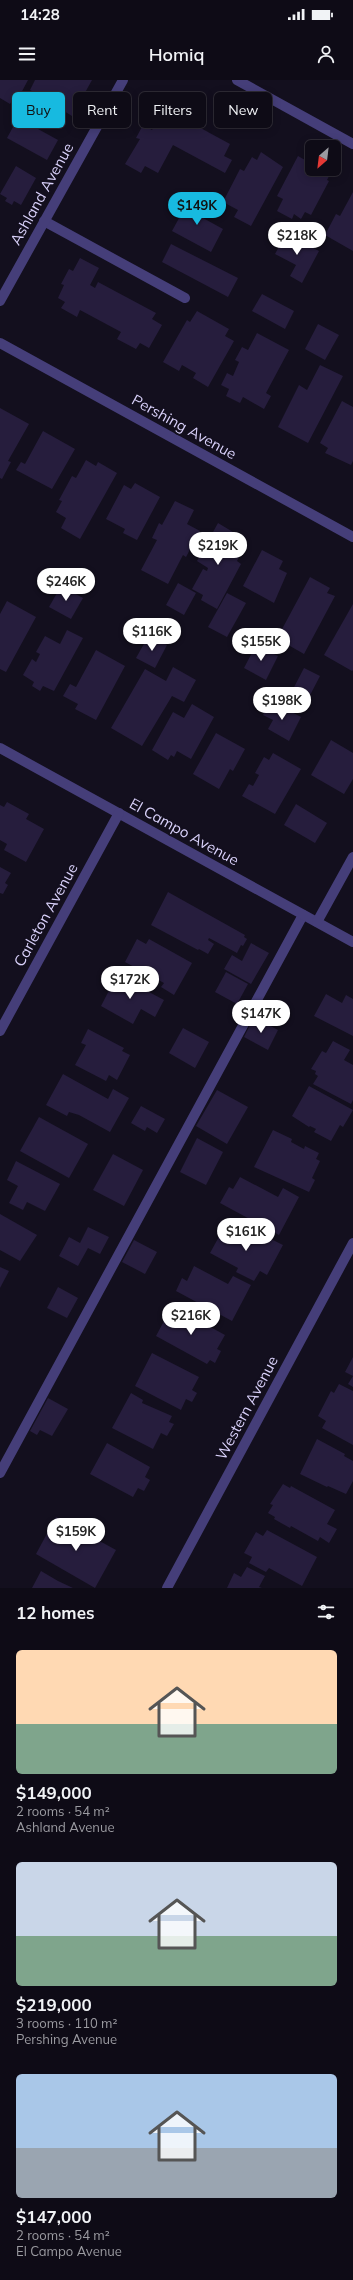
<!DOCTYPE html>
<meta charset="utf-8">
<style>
body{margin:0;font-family:Mulish,sans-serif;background:#17141f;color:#f1f3f6;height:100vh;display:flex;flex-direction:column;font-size:15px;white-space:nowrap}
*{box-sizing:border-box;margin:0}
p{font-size:13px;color:#9b9ba1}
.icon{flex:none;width:22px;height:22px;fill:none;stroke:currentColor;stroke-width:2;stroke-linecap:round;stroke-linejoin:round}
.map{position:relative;height:1508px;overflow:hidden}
.panel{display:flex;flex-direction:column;background:#0e0b16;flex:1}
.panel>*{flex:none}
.banner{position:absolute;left:12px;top:12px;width:329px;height:36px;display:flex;gap:8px}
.needle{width:26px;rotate:208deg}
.fabs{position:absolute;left:305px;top:60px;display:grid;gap:8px}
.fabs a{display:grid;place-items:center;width:36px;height:36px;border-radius:6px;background:#0e0b16;box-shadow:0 2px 10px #0003,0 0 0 1px #2e2b35;font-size:20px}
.price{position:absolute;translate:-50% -34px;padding:0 9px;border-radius:14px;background:#fff;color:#222;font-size:13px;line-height:26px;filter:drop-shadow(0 1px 2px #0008)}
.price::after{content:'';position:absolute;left:50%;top:24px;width:12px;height:9px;margin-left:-6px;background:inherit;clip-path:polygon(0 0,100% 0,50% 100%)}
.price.selected{background:#17bae0;color:#111}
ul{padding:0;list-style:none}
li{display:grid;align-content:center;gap:8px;height:212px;padding:0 16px}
li span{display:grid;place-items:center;height:124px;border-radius:6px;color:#555}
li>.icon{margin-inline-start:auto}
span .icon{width:72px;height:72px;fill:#fffc;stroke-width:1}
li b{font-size:17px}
h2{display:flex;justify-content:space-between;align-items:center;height:48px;padding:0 16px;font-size:17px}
.pill{padding:0 14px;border-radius:6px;background:#0e0b16;box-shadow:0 2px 10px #0003,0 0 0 1px #2e2b35;font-size:14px;line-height:36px}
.pill.selected{background:#17bae0;color:#111}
.status{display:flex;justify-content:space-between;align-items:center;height:28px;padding:0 20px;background:#0e0b16;direction:ltr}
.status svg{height:11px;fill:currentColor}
header{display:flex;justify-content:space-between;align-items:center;height:52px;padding:0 16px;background:#0e0b16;font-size:18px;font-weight:600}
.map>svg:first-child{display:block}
.building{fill:#261d3d}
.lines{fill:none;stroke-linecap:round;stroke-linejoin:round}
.lane{stroke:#453e79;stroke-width:10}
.street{stroke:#453e79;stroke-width:10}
.labels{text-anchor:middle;stroke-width:4;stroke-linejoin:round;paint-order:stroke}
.street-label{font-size:15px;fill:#d9d1fa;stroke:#130f1e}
</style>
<div class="status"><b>14:28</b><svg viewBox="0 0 49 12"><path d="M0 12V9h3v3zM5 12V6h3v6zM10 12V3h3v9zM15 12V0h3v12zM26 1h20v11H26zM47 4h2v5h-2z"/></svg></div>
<header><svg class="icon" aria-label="menu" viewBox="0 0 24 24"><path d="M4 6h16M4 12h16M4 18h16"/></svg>Homiq<svg class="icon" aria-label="person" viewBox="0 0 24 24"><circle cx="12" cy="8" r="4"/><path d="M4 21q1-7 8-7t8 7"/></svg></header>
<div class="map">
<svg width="353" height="1508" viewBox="0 0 353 1508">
<rect width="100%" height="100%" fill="#130f1e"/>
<!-- building -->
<g class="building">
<path d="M0,0H28L19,17L15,15L10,24L0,18Z"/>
<path d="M35,0H92L72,36L64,31L65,29L30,10Z"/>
<path d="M164,29L170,32L172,29L185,36L184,39L230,64L224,76L232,80L225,93L173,65L158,93L145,86L141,93L125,84L140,59L136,58L143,45L152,50Z"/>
<path d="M18,38L58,60L47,80L7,58Z"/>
<path d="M261,72L283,87L251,146L234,137L238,130L223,122L240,89L244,91L252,77L257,80Z"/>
<path d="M298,76L312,84V89H322L330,94L327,100L329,101L311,135L305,132L301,139L294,134L292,139L277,131L283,119L277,116Z"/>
<path d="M16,86L36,98L21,125L14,121L12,125L5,121L7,118L0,114Z"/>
<path d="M353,112V171L325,155L336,134L340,136Z"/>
<path d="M190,118L208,128L203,138L223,149L211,172L172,151Z"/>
<path d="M286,154L319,171L302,203L290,196L296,185L275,174Z"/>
<path d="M171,164L238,198L228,217L162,182Z"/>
<path d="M80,178L99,188L90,205L95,208L98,202L156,233L152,239L162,245L149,268L140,263L136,269L117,259L121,252L80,230L77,237L61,228L65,222L58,218L64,205L61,204L69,189L73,191Z"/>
<path d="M262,214L294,231L285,249L252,231Z"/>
<path d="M197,231L229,249L225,256L234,261L208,307L193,298L196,293L182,285L179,291L163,282L187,240L190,242Z"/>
<path d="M318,244L339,255L325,280L305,269Z"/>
<path d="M257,253L289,270L266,313L271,316L264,329L243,317L240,323L226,316L229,309L221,305L227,293L233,296L239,282L235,280L242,267L248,270Z"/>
<path d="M320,285L343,296L308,363L278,347L299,305L307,310Z"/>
<path d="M342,321L353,327V381L351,385L325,373L328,368L320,363Z"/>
<path d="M0,328L29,344L8,381L11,382L2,399L0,398Z"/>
<path d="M43,351L75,369L52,409L16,390L21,382L25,384Z"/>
<path d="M86,380L96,386L98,382L117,393L80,459L61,448L66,438L56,432L62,421L59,420L72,396L76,398Z"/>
<path d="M135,403L160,417L137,460L123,453L125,449L106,439L124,405L131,409Z"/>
<path d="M175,421L194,430L187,444L200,451L186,477L183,475L168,504L141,490L157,460L152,458L159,443L162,445Z"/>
<path d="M218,443L233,452L229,460L244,468L237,481L241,484L217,529L201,520L203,515L192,509L203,489L207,491L208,488L197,481Z"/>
<path d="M262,470L283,481L279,489L287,493L274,523L243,506Z"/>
<path d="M310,497L330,508L327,513L335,516L304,574L283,562L287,554L281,551Z"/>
<path d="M178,503L196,513L184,535L166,525Z"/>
<path d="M61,506L83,518L71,539L49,527Z"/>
<path d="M227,513L246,523L227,557L208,547Z"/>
<path d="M7,521L36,537L6,592L0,589V534Z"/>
<path d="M353,524V590L352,591L324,575Z"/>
<path d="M67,550L83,558L54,611L43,606L40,611L32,606L34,602L23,595L32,579L36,582L40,574L36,572L45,556L60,564Z"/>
<path d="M149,555L167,565L155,588L136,578Z"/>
<path d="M256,565L278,576L266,600L244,588Z"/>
<path d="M96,570L125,586L96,640L75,629L78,624L63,616L70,604L76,607Z"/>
<path d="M173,587L196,600L184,622L172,616L142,666L111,648L145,589L166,601Z"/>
<path d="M304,588L320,596L307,621L291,613Z"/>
<path d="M271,621L301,637L289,661L268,649L273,640L263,635Z"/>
<path d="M192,624L214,637L191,679L177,671L174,677L171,675L168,680L152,670L173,632L184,638Z"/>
<path d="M216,653L245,669L233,691L230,689L219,709L193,694Z"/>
<path d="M331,660L353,673V699L344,714L311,695Z"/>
<path d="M273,673L301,689L275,734L242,716L249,704L253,706L259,695L255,693L264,677L269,680Z"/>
<path d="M7,722L29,734L26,739L44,749L26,782L4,770L7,764L0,760V725L4,727Z"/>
<path d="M296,724L327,743L315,763L284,745Z"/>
<path d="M0,787L11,793L5,803L8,805L3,814L0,813Z"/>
<path d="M168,812L245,855L244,857L247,859L243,866L241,865L237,873L209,858L208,860L214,864L208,874L199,869L198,870L151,845Z"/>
<path d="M137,859L146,864L149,859L192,883L174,915L161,907L164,903L125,882Z"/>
<path d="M251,863L269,873L251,904L224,889L232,875L242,881Z"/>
<path d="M226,892L248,904L237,924L215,912Z"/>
<path d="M117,895L164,920L155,937L141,929L133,944L101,926Z"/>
<path d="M326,914L342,923L346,915L353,919V956L314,936Z"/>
<path d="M254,937L278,950L268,970L244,957Z"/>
<path d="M183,948L209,962L195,988L169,973Z"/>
<path d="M88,949L124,968L122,971L130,975L117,1000L109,995L106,1001L75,985L86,965L81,963Z"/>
<path d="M333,961L350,970L344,980L353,985V1020L351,1024L313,1004L318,996L315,994L316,991L311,989L322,971L326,973Z"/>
<path d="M63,994L108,1019L113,1009L129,1018L110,1052L79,1035L69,1032L67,1036L46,1025Z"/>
<path d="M309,1006L353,1030L343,1047L340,1045L331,1061L314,1052L316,1049L310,1046L309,1047L292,1036Z"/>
<path d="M217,1010L248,1027L227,1064L196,1046Z"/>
<path d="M141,1026L165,1039L157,1053L147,1047L145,1051L131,1043Z"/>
<path d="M39,1037L88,1064L69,1098L20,1071Z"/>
<path d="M273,1050L292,1059L291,1062L304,1069L305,1066L319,1073L316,1079L320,1081L312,1098L315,1100L309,1112L254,1087Z"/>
<path d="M197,1058L223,1072L206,1105L180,1092Z"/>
<path d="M113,1074L143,1090L124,1126L93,1110Z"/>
<path d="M16,1081L60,1104L45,1131L27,1122L23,1130L9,1123L18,1106L7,1100Z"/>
<path d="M240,1097L278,1117L283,1108L299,1117L279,1155L220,1123L229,1107L233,1109Z"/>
<path d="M0,1134L37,1155L20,1181L0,1170Z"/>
<path d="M226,1144L257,1160L261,1154L283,1165L267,1195L260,1191L254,1201L236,1192L238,1188L210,1173Z"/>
<path d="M88,1147L109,1157L100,1174L88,1168L78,1186L59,1176L69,1157L80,1163Z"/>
<path d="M134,1160L157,1172L145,1194L122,1182Z"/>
<path d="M194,1186L228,1204L233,1196L251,1205L232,1241L176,1211L182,1198L187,1201Z"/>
<path d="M0,1187L9,1191L0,1208Z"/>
<path d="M58,1207L78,1218L67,1238L47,1228Z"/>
<path d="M172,1226L225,1255L217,1269L221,1271L215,1283L210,1280L207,1284L156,1256Z"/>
<path d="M152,1273L199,1297L192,1310L197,1313L192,1322L186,1319L181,1330L135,1306Z"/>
<path d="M353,1277V1307L348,1304L353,1296L345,1292Z"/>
<path d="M339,1304L353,1311V1365L322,1348L326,1341L318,1336L331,1311L334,1313Z"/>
<path d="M131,1313L143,1320L142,1323L172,1336L169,1342L174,1344L167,1356L161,1353L153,1369L112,1348Z"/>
<path d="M48,1318L68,1329L52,1356L40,1350L37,1355L30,1351Z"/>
<path d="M317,1359L345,1374L344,1376L353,1381V1401L346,1414L328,1406L327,1407L300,1394Z"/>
<path d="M107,1363L150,1387L145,1397L150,1400L144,1411L138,1408L133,1417L90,1394Z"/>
<path d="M283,1404L290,1408L291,1406L335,1430L327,1444L337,1449L329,1463L320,1457L318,1461L291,1446L290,1448L274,1439L275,1437L268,1433L273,1425L270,1424Z"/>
<path d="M56,1437L116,1470L95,1508L36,1474Z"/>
<path d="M267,1450L317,1477L302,1506L269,1488L266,1492L249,1483L252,1477L244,1473L256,1452L263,1456Z"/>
<path d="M247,1487L265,1496L259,1507L262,1508H227L234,1493L241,1497Z"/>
<path d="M41,1491L58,1501L73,1508H32Z"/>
</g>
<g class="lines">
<!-- lane -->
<g class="lane">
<path d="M44,141L185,218"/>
<path d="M0,1393L303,835"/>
</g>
<!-- street -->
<g class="street">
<path d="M237,0L353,64"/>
<path d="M0,221L123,0"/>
<path d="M0,263L353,457"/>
<path d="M0,668L353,862"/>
<path d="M317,842L353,777"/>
<path d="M0,951L119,733"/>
<path d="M167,1508L353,1163"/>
</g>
</g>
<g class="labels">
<!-- street labels -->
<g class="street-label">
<text transform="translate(42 114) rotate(-61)" y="5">Ashland Avenue</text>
<text transform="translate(184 347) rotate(29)" y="5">Pershing Avenue</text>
<text transform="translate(184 752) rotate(29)" y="5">El Campo Avenue</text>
<text transform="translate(46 835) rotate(-61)" y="5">Carleton Avenue</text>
<text transform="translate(247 1328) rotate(-62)" y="5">Western Avenue</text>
</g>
</g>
</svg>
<div class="fabs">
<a><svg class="needle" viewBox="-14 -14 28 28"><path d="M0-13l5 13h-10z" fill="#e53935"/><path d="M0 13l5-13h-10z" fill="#9b9ba1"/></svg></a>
</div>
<b class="price selected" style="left:197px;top:146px">$149K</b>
<b class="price" style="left:297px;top:176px">$218K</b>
<b class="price" style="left:218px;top:486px">$219K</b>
<b class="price" style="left:66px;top:522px">$246K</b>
<b class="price" style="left:152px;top:572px">$116K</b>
<b class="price" style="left:261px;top:582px">$155K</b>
<b class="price" style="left:282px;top:641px">$198K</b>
<b class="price" style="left:130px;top:920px">$172K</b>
<b class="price" style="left:261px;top:954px">$147K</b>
<b class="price" style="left:246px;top:1172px">$161K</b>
<b class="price" style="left:191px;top:1256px">$216K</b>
<b class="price" style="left:76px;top:1472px">$159K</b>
<div class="banner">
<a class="pill selected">Buy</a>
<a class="pill">Rent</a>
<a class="pill">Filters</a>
<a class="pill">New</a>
</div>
</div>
<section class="panel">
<h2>12 homes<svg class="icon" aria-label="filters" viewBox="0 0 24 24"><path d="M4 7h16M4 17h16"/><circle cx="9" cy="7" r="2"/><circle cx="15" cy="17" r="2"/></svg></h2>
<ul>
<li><span style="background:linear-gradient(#ffd9b3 60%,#7fa58c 0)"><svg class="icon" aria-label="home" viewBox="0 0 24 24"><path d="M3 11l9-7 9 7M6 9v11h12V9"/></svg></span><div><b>$149,000</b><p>2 rooms · 54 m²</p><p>Ashland Avenue</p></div></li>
<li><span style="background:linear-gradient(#c9d6e8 60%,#7fa58c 0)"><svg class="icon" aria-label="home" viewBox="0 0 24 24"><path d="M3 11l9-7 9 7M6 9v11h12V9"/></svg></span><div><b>$219,000</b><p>3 rooms · 110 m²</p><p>Pershing Avenue</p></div></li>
<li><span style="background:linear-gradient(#a9c7e8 60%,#9aa5b1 0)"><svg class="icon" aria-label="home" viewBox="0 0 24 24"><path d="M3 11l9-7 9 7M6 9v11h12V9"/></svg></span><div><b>$147,000</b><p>2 rooms · 54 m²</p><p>El Campo Avenue</p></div></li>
</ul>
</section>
